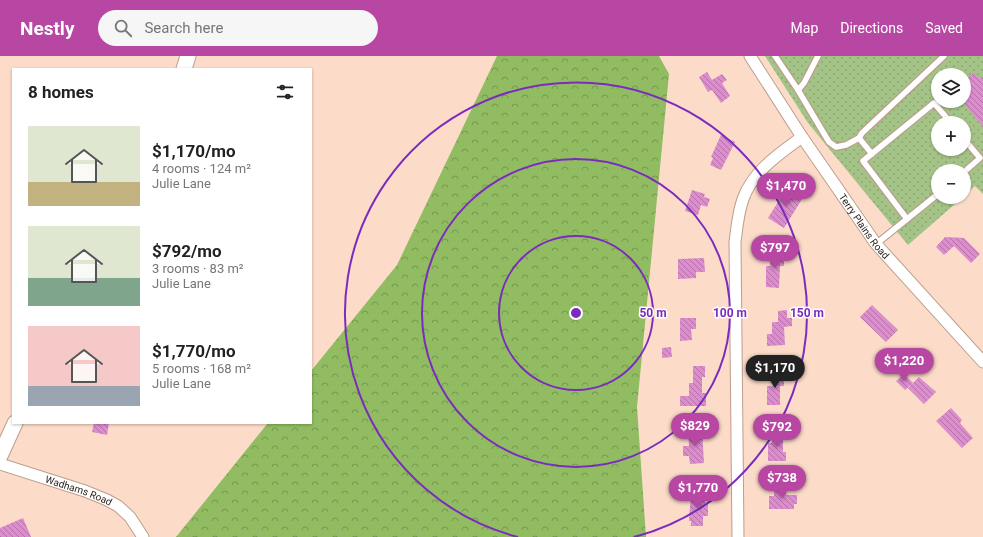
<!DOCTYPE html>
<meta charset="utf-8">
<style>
body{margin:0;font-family:Roboto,sans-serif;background:#f6f6f6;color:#222;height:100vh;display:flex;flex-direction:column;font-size:15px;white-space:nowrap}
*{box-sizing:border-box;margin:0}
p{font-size:13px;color:#767676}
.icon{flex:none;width:22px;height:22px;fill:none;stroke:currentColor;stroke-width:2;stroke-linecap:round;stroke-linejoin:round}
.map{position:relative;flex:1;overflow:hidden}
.details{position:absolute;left:12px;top:12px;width:300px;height:356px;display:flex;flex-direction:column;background:#fff;border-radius:0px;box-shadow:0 1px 3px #0004}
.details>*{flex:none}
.buttons{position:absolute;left:931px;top:12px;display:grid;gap:8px}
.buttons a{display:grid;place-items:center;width:40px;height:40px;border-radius:50%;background:#fff;box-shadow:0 1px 3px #0004;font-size:20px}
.price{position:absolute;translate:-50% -34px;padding:0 9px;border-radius:14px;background:#b747a3;color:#fff;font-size:13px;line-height:26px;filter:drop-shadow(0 1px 2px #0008)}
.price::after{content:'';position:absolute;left:50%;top:24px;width:12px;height:9px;margin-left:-6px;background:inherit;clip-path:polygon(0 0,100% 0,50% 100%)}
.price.selected{background:#222;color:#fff}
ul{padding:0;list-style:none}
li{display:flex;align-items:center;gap:12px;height:100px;padding:0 16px}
li span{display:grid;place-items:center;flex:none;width:112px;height:80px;border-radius:0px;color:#555}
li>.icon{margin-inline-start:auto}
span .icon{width:48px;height:48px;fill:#fffc;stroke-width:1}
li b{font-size:17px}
h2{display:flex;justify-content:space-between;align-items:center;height:48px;padding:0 16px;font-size:17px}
header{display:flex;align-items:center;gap:24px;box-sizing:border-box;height:56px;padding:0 20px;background:#b747a3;color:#fff}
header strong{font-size:19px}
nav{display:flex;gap:22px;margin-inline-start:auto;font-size:14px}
.search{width:280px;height:36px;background:#f6f6f6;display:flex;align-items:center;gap:10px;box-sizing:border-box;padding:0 14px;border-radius:22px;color:#767676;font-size:15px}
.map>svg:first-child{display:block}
.grass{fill:url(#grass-dots);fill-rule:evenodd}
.forest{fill:url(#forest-crowns)}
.building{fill:url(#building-back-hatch)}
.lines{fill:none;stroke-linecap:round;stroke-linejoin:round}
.lane-casing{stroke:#bc9e8d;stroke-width:8}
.street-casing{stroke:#bc9e8d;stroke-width:13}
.secondary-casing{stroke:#bc9e8d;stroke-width:17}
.lane{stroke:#fff;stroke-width:5.5}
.street{stroke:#fff;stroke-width:11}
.secondary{stroke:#fff;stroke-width:15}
.ring{fill:none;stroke:#7b2cbf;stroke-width:2}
.labels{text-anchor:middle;stroke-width:3;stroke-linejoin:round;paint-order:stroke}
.street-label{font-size:10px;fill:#261b14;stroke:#fff}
.centre{fill:#7b2cbf;stroke:#fff;stroke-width:2}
.ring-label{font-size:12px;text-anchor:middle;font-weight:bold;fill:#7b2cbf;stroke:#fff;stroke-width:3;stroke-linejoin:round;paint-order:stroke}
</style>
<header>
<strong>Nestly</strong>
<div class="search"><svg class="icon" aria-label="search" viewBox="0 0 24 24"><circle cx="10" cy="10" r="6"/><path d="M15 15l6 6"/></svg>Search here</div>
<nav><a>Map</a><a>Directions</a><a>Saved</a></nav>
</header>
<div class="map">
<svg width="983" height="481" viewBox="0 0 983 481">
<defs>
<pattern id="grass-dots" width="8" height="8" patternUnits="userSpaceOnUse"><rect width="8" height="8" fill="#a4c386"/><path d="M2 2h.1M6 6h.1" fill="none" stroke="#8da773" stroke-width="1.8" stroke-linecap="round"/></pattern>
<pattern id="forest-crowns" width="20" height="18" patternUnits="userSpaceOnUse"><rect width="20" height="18" fill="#91bc61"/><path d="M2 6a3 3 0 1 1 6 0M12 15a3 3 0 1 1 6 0" fill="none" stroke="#76984f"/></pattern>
<pattern id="building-back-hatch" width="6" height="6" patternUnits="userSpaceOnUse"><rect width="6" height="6" fill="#dd8cce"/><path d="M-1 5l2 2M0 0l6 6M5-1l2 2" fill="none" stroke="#b372a6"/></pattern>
</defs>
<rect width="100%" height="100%" fill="#fcdcc9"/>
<!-- grass -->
<path class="grass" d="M765,0H983V138L975,130L964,140V115H938V141H963L908,189L808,67ZM938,19H964V45H938ZM938,67H964V93H938Z"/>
<!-- forest -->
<path class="forest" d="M497,0H659L669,18L637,351L646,481H176L268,367H311V315L397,209Z"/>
<!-- building -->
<g class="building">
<path d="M707,16L712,24L722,18L727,24L722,27L730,40L721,47L712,34L708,36L699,21Z"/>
<path d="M974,17L980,23L983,21V71L964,47V25Z"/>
<path d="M721,79L735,86L721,114L710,109L713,102L711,101Z"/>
<path d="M788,130L804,140L784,172L768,162Z"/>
<path d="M692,134L705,138L704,141L710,143L707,151L701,149L698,159L685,155Z"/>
<path d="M945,181L964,182L980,198L971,207L954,190L944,199L936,191Z"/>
<path d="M771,194L784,195V210H780L779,232L766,231V210H770Z"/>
<path d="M704,202L705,216H696V222L678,223V203Z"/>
<path d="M872,249L898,274L886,286L860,261Z"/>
<path d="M787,254V262H792V270L784,271L785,289L767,290V278H772V266H778V255Z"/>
<path d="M680,262H696V273H691L692,284L680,285Z"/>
<path d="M671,291L672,301L662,302V292Z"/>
<path d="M693,310H705V321H702V337H706V350H680V340H689V327H693Z"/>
<path d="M773,316H784V330H780V349H767V330H773Z"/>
<path d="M904,318L913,327L905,334L896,325Z"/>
<path d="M919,321L936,336L924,348L908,332Z"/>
<path d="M951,352L962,364L960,367L973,382L962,392L936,365Z"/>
<path d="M94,367H109L107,379L92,376Z"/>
<path d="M702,373L704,407L690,408L689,400H683V390H689L688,374Z"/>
<path d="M772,376H783V396H786V405H768V387H772Z"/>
<path d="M774,430H786V439H797V448H794V453H769V440H774Z"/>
<path d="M691,437H705V448H708V460H703V470H691V465H689Z"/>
<path d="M23,462L31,481H0V472Z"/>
</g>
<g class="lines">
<defs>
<g id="lane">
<path d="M775,0L798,34L829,86L836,91L846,89L859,82"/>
<path d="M798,34L804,27L818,0"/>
<path d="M964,83L980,102L964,116"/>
<path d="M872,98L859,82L862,77L944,0"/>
<path d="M907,163L863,105L934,47L951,67"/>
<path d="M876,188L938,138"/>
</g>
<g id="street">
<path id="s1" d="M750,0L802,81L876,188L983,306"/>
<path id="s2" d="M0,408L85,435L107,444L118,450L130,461L143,481"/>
<path d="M738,481L735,186C737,171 738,157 743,143C753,115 779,98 802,81"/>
</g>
<g id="secondary">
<path d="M184,13L188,0"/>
<path d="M0,400L15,367"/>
</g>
</defs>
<!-- lane casing -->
<use href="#lane" class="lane-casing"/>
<!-- street casing -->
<use href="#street" class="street-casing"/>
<!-- secondary casing -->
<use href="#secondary" class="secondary-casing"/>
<!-- lane -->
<use href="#lane" class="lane"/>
<!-- street -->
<use href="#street" class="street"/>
<!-- secondary -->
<use href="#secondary" class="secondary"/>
</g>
<!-- distance rings -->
<g class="ring">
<circle cx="576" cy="257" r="77"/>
<circle cx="576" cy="257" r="154"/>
<path d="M518 481A231 231 0 1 1 634 481"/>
</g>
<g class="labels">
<!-- street labels -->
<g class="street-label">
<text dy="4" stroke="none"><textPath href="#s1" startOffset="205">Terry Plains Road</textPath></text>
<text dy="4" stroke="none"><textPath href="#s2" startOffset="83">Wadhams Road</textPath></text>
</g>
</g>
<circle cx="576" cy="257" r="6" class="centre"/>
<g class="ring-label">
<text x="653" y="261">50 m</text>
<text x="730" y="261">100 m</text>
<text x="807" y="261">150 m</text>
</g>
</svg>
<div class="buttons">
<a><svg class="icon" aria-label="layers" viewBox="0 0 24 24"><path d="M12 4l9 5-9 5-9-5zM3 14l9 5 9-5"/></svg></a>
<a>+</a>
<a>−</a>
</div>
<b class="price" style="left:786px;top:151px">$1,470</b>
<b class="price" style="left:775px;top:213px">$797</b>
<b class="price" style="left:904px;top:326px">$1,220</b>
<b class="price selected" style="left:775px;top:333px">$1,170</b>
<b class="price" style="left:695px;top:391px">$829</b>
<b class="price" style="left:777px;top:392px">$792</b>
<b class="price" style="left:782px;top:443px">$738</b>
<b class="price" style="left:698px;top:453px">$1,770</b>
<section class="details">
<h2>8 homes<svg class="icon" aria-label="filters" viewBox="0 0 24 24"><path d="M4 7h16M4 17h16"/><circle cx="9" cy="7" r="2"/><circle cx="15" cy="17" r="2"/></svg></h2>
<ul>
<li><span style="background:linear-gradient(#dfe7d0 70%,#c2b280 0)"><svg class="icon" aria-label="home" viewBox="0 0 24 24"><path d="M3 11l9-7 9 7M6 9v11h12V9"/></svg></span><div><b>$1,170/mo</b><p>4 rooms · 124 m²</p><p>Julie Lane</p></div></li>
<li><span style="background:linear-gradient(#dfe7d0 65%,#7fa58c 0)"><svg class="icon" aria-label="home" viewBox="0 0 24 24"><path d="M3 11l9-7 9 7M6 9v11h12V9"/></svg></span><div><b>$792/mo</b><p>3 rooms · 83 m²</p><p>Julie Lane</p></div></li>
<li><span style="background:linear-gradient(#f6c9c9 75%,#9aa5b1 0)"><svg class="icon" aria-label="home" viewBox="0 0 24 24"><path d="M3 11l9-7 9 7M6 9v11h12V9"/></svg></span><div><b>$1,770/mo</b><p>5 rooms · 168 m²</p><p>Julie Lane</p></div></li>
</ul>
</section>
</div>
